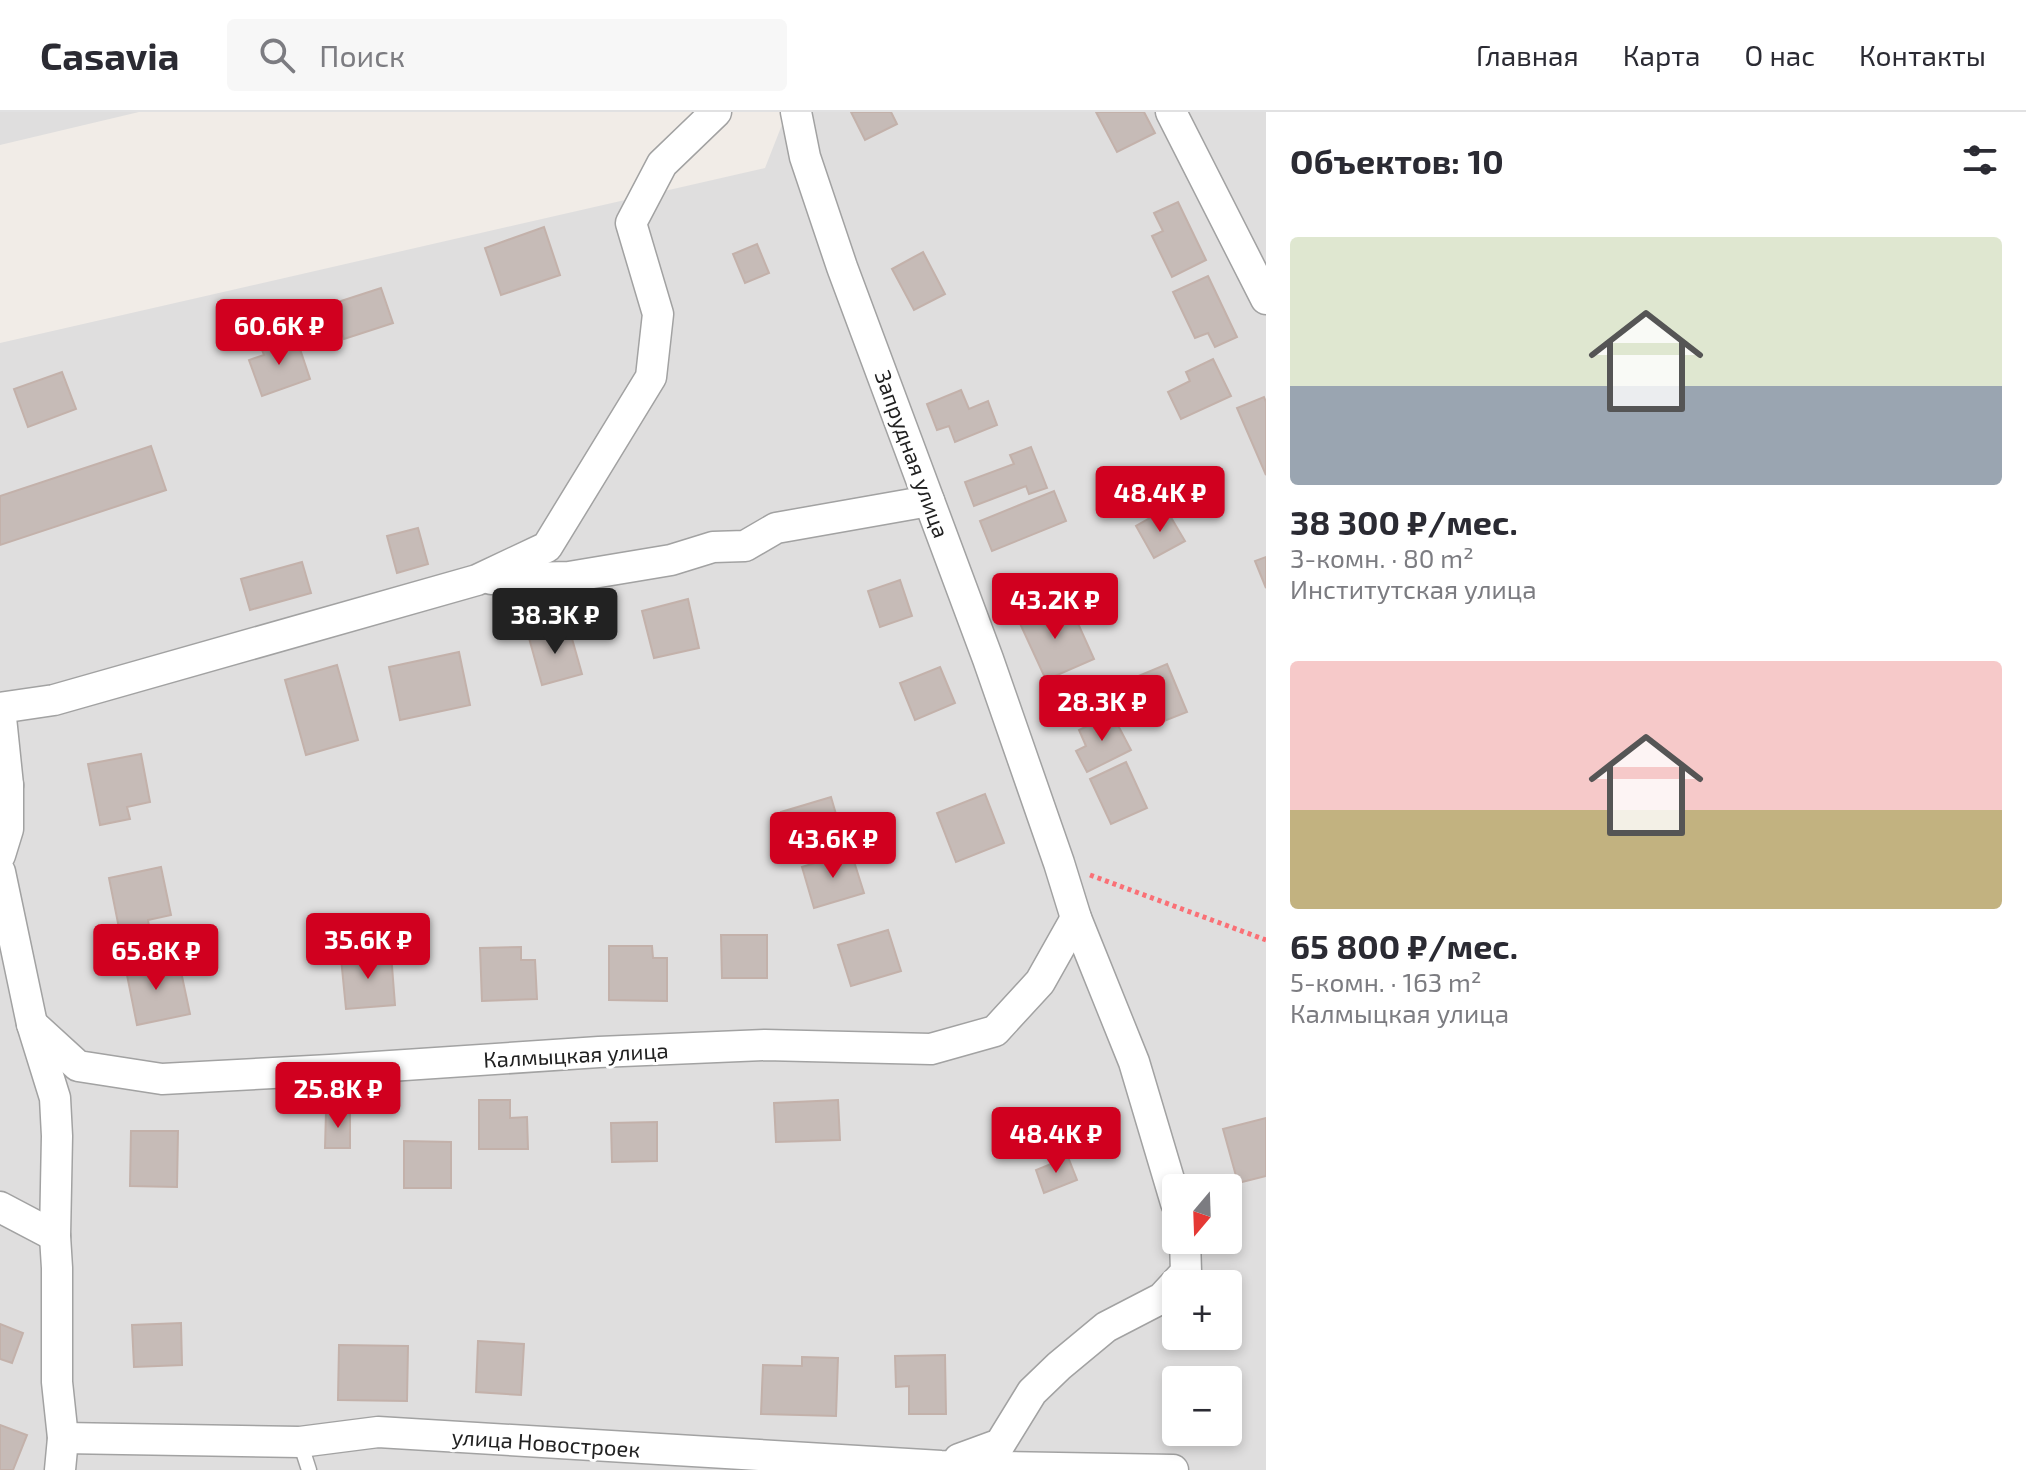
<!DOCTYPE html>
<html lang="ru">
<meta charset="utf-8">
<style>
body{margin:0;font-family:"Exo 2",sans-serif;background:#f7f7f7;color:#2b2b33;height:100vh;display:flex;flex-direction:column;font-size:30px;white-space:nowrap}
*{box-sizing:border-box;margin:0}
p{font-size:26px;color:#7c7c81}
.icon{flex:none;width:44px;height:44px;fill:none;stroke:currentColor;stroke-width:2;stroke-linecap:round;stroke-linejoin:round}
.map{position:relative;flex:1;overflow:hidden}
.sheet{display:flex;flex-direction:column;background:#fff;width:760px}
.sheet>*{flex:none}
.needle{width:52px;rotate:199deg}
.tools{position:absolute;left:1162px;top:1062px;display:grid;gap:16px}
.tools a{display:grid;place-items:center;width:80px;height:80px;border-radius:8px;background:#fff;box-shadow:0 4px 12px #0003;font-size:40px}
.price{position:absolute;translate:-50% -68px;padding:0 18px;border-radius:8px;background:#d1001f;color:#fff;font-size:26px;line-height:52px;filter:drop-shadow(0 2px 4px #0008)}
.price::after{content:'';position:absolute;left:50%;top:48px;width:24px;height:18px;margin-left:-12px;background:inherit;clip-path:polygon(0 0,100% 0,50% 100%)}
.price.selected{background:#222;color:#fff}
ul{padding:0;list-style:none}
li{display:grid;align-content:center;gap:16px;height:424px;padding:0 24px}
li span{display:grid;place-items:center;height:248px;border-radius:8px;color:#555}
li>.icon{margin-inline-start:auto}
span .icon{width:144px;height:144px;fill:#fffc;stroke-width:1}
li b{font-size:34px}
h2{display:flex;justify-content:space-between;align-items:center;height:96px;padding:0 24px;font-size:34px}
header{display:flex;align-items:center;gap:48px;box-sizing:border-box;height:112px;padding:0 40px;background:#fff;border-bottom:2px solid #e1e1e2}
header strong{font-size:38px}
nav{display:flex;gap:44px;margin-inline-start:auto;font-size:28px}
.search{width:560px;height:72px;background:#f7f7f7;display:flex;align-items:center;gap:20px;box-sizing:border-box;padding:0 28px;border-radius:8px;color:#7c7c81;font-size:30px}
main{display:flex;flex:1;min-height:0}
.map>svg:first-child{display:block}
.residential{fill:#dfdede;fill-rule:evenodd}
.building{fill:#c6bbb7;stroke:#c3b1aa;stroke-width:2}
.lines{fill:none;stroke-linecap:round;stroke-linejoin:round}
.service-casing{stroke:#a2a2a2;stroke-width:17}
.minor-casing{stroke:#a2a2a2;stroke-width:33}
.path{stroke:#fa7076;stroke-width:5;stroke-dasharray:4 4;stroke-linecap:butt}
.service{stroke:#fff;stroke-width:14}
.minor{stroke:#fff;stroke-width:30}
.labels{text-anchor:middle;stroke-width:6;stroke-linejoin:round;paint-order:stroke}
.street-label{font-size:22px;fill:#212121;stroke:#fff}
</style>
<header>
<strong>Casavia</strong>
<div class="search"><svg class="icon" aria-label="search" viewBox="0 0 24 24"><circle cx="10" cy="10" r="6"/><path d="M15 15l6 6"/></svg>Поиск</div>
<nav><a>Главная</a><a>Карта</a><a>О нас</a><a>Контакты</a></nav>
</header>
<main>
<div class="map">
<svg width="1266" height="1358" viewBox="0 0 1266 1358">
<rect width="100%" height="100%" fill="#f1ece7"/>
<!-- residential -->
<g class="residential">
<path d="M0,0H139L0,33Z"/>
<path d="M787,0H1266V1358H0V231L765,56ZM1176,1076H1228V1128H1176ZM1176,1172H1228V1224H1176ZM1176,1268H1228V1320H1176Z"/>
</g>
<!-- building -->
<g class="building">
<path d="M851,0H891L897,12L865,28Z"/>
<path d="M1096,0H1144L1155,21L1117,40Z"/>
<path d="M1178,90L1206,148L1172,165L1152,124L1163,119L1154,101Z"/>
<path d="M544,115L560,163L501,183L485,136Z"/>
<path d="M757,132L769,161L745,171L733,142Z"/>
<path d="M923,140L945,182L914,198L892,157Z"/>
<path d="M1208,164L1237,225L1215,235L1208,221L1195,226L1173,180Z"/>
<path d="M381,176L393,211L344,227L332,192Z"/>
<path d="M281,225L284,236L298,231L310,267L262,284L249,248L264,243L260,233Z"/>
<path d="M1213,247L1231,284L1181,307L1168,280L1190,269L1186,260Z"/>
<path d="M62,260L76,297L28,315L14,277Z"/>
<path d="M961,278L969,297L988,289L997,313L955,330L949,314L937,318L927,292Z"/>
<path d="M1264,285L1266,290V363L1237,296Z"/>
<path d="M151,334L166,378L0,433V384Z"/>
<path d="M1031,335L1047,376L1029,382L1026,374L974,394L965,370L1014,352L1010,343Z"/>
<path d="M1054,379L1066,409L992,439L980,409Z"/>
<path d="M1166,397L1185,429L1154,446L1136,414Z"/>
<path d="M418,416L428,452L397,461L387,424Z"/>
<path d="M1266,445V476L1255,449Z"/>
<path d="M302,450L311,481L250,498L241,467Z"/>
<path d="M900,468L912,504L880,515L868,479Z"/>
<path d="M688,487L699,536L654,546L642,499Z"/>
<path d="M1049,491L1055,506L1072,498L1094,547L1046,568L1017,505Z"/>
<path d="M569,516L582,562L542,573L529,526Z"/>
<path d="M459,540L470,593L400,608L389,555Z"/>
<path d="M1167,552L1187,600L1164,609L1152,579L1100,600L1093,583Z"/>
<path d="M337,553L358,628L306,643L285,568Z"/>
<path d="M940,555L955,591L915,608L900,571Z"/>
<path d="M1112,602L1131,638L1087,660L1076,639L1086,634L1079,618Z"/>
<path d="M141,642L150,690L127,695L130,707L100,713L88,652Z"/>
<path d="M1126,650L1147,696L1111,712L1090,667Z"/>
<path d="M985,682L1004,731L956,750L937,701Z"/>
<path d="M831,685L843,726L794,741L781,700Z"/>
<path d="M851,740L864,781L814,796L802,755Z"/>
<path d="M161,755L171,803L148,808L150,820L121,826L109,766Z"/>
<path d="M888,818L901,859L851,874L838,833Z"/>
<path d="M721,823H767V866H722Z"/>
<path d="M609,834H652L653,846H667V889L609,888Z"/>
<path d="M521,835V848H535L537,887L482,889L480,836Z"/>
<path d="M391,841L395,893L346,897L341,846Z"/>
<path d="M154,847L157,859L180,855L190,902L137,913L125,853Z"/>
<path d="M479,988H510V1006L527,1005L528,1037H479Z"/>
<path d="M838,988L840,1028L776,1030L774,991Z"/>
<path d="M326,1000H350V1036H325Z"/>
<path d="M1266,1006V1064L1238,1071L1223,1017Z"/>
<path d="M657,1010V1049L612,1050L611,1011Z"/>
<path d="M131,1019H178L177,1075L130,1074Z"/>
<path d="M404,1029L451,1030V1076H404Z"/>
<path d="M1068,1045L1077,1068L1044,1081L1036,1058Z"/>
<path d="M181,1211L182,1253L134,1255L132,1213Z"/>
<path d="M0,1212L23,1221L12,1251L0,1247Z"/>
<path d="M478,1229L524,1232L521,1283L476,1280Z"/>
<path d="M339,1233L408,1234L407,1289L338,1288Z"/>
<path d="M945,1243L946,1302H909V1274L896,1275L895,1244Z"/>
<path d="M802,1245L838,1246L836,1304L761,1302L763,1253L802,1254Z"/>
<path d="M0,1313L27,1323L13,1358H0Z"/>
</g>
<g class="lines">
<defs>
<path id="service" d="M300,1330L309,1358"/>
<g id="minor">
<path d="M796,0L805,45L842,155L988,547L1059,751L1076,806L1134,950L1176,1091"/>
<path d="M1171,0L1266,187"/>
<path d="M491,467L569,465L671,448L713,435L745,434L776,416L929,389"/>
<path d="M0,681L8,673L0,596L54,588L477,468L547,435L651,265L658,202L631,111L662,52L716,0"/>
<path d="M0,743L8,717V673"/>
<path d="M0,760L32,912L55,986L57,1024L55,1124L57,1156V1270L63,1326L60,1358"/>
<path d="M32,912L78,954L162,967L330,958L599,940L765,933L931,937L995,919L1040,870L1076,806"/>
<path d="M0,1095L55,1124"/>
<path d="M63,1326L300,1330L378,1320L941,1354L1173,1358"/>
<path d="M959,1347L1000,1332L1032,1280L1059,1254L1106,1215L1162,1186L1186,1160L1185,1128"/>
</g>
</defs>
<!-- service casing -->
<use href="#service" class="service-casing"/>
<!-- minor casing -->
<use href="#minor" class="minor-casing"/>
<!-- path -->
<path class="path" d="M1090,763L1266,828"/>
<!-- service -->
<use href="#service" class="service"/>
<!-- minor -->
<use href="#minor" class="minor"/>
</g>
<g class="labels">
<!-- street labels -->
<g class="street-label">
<text transform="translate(912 342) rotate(70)" y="8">Запрудная улица</text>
<text transform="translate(576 943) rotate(-3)" y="8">Калмыцкая улица</text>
<text transform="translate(546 1331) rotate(4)" y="8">улица Новостроек</text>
</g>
</g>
</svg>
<div class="tools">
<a><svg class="needle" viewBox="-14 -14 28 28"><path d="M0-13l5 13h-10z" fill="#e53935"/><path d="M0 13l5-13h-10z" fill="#7c7c81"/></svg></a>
<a>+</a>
<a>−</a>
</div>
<b class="price" style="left:279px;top:255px">60.6K ₽</b>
<b class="price" style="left:1160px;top:422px">48.4K ₽</b>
<b class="price" style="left:1055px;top:529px">43.2K ₽</b>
<b class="price selected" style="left:555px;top:544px">38.3K ₽</b>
<b class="price" style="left:1102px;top:631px">28.3K ₽</b>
<b class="price" style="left:833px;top:768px">43.6K ₽</b>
<b class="price" style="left:368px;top:869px">35.6K ₽</b>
<b class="price" style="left:156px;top:880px">65.8K ₽</b>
<b class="price" style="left:338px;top:1018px">25.8K ₽</b>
<b class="price" style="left:1056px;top:1063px">48.4K ₽</b>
</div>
<section class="sheet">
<h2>Объектов: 10<svg class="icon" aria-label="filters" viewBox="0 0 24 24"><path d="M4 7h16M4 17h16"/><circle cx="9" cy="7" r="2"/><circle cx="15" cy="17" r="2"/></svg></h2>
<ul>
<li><span style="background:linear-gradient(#dfe7d0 60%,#9aa5b1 0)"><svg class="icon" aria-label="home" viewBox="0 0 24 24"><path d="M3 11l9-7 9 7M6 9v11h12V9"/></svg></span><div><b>38 300 ₽/мес.</b><p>3-комн. · 80 m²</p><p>Институтская улица</p></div></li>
<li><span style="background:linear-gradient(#f6c9c9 60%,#c2b280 0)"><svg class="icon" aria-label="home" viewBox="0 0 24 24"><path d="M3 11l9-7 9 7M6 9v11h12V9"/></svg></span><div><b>65 800 ₽/мес.</b><p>5-комн. · 163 m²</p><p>Калмыцкая улица</p></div></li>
</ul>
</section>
</main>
